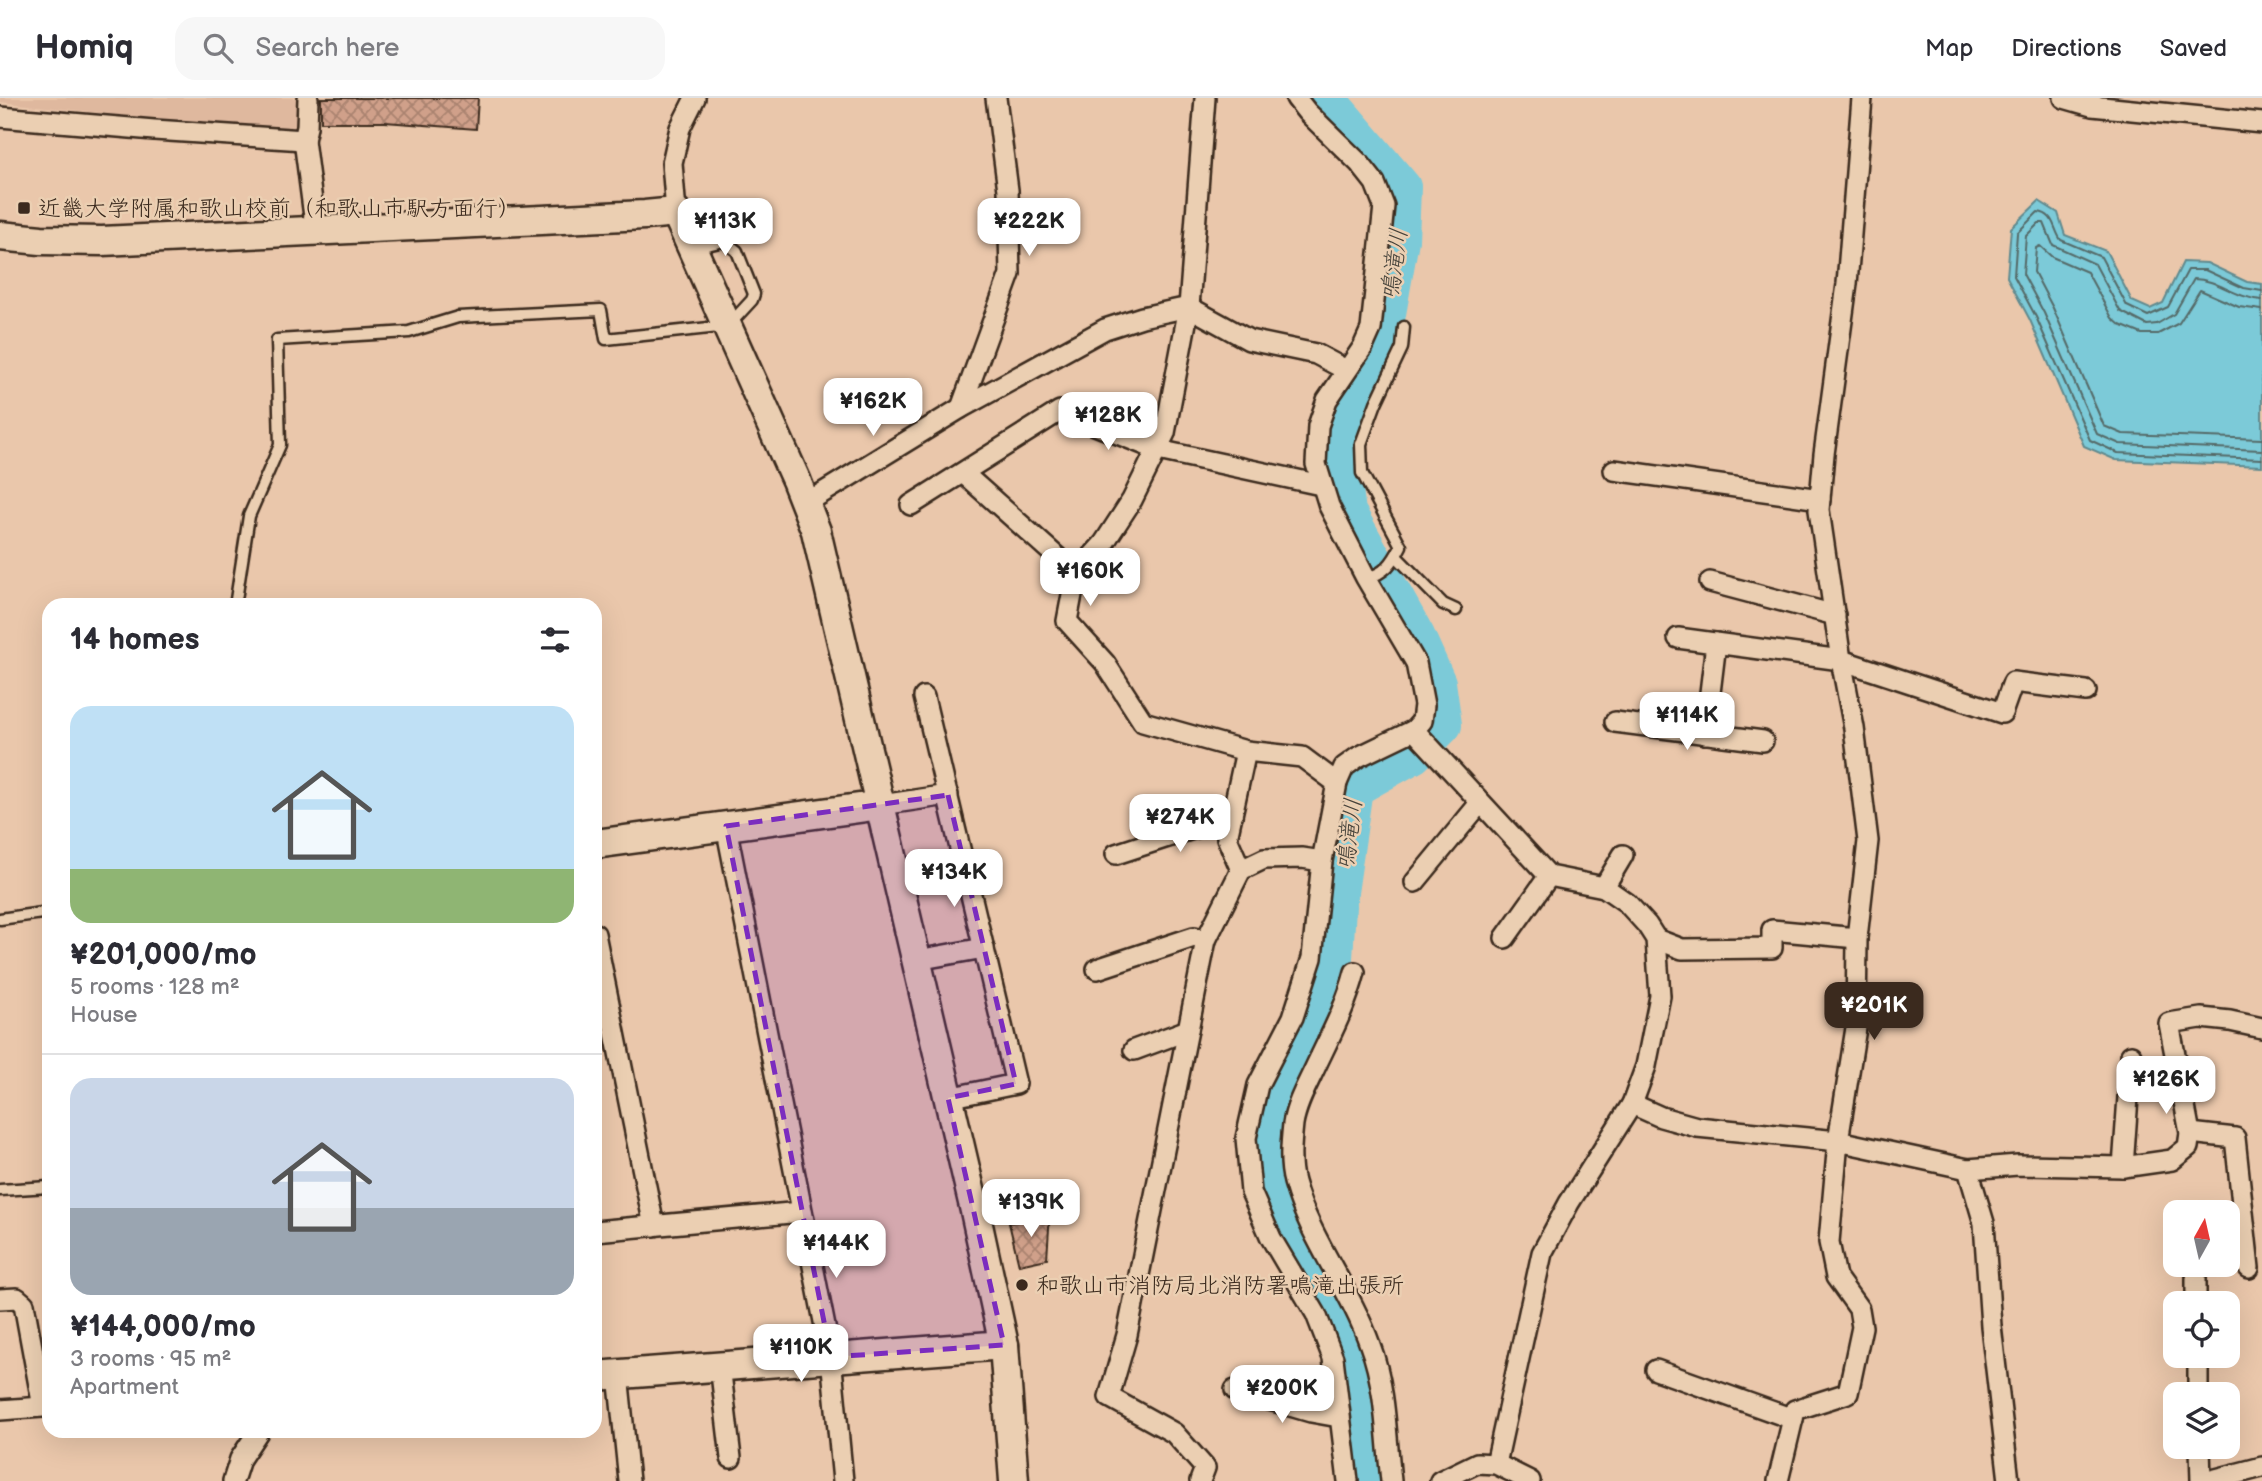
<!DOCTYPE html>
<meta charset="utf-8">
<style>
body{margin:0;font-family:"Balsamiq Sans","Klee One",sans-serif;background:#f7f7f7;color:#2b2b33;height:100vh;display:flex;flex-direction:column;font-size:26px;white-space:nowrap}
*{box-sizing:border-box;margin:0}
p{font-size:23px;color:#7c7c81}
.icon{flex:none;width:38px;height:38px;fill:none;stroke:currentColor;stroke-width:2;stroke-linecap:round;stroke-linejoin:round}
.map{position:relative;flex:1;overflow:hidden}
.drawer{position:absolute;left:42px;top:500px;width:560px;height:840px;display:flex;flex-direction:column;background:#fff;border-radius:21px;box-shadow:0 7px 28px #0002}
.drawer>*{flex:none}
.needle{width:46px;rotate:8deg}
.buttons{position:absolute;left:2163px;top:1102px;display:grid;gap:14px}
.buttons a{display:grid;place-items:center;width:77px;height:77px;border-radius:14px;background:#fff;box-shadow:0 7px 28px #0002;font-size:35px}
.price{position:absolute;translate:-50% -60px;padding:0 16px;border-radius:14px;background:#fff;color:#222;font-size:23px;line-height:46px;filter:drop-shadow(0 2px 4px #0008)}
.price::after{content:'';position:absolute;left:50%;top:42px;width:21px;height:16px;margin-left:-10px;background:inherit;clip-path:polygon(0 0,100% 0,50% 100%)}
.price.selected{background:#3b2a1e;color:#fff}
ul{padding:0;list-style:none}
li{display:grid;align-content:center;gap:14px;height:371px;padding:0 28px}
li+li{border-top:2px solid #e1e1e2}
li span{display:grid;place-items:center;height:217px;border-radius:21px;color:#555}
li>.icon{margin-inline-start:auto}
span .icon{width:126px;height:126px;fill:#fffc;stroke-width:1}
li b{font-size:30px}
h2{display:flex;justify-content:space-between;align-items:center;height:84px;padding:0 28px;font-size:30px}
header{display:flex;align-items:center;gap:42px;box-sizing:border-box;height:98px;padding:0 35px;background:#fff;border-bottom:2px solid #e1e1e2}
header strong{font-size:33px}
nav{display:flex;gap:38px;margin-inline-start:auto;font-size:24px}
.search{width:490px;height:63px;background:#f7f7f7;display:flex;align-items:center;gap:18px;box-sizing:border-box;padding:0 24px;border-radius:21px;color:#7c7c81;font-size:26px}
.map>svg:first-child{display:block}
.built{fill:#dfb89e}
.water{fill:#7bcad8;stroke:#618a8e;stroke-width:2}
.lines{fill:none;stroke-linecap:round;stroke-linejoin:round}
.shore{stroke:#556a68;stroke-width:2}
.river{stroke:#7bcad8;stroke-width:38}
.building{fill:url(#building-cross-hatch);stroke:#3b2a1e;stroke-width:2}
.lane-casing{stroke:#3b2a1e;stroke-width:15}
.street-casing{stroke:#3b2a1e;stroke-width:24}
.secondary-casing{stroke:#3b2a1e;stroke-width:33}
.lane{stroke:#ebcfb2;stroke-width:10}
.street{stroke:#ebcfb2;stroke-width:19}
.secondary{stroke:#ebcfb2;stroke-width:28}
.marked{fill:#7b2cbf;fill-opacity:0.2;stroke:#7b2cbf;stroke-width:5;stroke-dasharray:14 9;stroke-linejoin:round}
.poi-dot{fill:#3b2a1e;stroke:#ebcfb2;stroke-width:2.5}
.labels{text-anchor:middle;stroke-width:5;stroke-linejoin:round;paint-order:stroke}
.poi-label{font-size:23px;fill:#3b2a1e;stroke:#ebcfb2;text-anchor:start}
.water-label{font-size:24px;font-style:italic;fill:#45423a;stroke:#ebcfb2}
</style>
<header>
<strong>Homiq</strong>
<div class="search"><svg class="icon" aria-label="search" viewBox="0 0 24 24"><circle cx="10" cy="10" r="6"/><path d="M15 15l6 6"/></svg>Search here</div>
<nav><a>Map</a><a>Directions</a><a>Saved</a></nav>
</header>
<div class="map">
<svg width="2262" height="1383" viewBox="0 0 2262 1383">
<defs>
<pattern id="building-cross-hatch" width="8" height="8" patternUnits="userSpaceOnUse" patternTransform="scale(1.75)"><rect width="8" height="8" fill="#d0a08a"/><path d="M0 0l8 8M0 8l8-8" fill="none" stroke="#aa8370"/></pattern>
</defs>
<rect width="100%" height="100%" fill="#eac7ab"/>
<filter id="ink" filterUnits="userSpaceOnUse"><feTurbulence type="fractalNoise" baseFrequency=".0143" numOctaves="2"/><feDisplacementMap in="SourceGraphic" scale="14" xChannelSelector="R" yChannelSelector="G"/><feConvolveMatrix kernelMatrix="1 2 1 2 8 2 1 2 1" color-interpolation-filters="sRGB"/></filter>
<g filter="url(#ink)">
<!-- built -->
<path class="built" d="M0,0H301L302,25L291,36L0,4Z"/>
<!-- water -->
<path class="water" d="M2039,103L2058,115L2065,137L2106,153L2132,203L2150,211L2163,205L2183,164L2207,165L2247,184L2262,186V368L2116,362L2084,348L2030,222L2007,179L2011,130Z"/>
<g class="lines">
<!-- shore -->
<g class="shore">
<path d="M2262,193L2244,190L2205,172H2188L2168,209L2148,218L2127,208L2101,159L2061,142C2053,131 2055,116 2038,114L2017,135L2014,178L2036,219L2090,342L2118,355L2262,361"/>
<path d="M2262,202C2235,200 2217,181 2194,181L2174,216L2157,226L2147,227L2120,213L2095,166L2053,147L2044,125H2039L2026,138L2023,176L2044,215L2097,336L2120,346L2262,352"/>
<path d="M2262,212L2239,209L2200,192L2179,225L2158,236H2142L2120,227L2112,220L2087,174L2052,159L2040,148L2036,150L2034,174L2053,210L2104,328L2123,336L2262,341"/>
</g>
<!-- river -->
<path class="river" d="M1326,0L1402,89L1400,142L1380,255L1358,298L1338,348L1347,414L1416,538L1437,585L1443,627L1413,657L1354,690L1337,808L1333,878L1276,1021L1275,1059L1278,1104L1346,1236L1361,1315L1370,1383"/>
</g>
<!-- building -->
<g class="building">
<path d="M321,0H478L476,31L385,24H321Z"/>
<path d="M1050,1115L1047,1161L1019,1167L1009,1125Z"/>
</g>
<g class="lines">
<defs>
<g id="lane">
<path d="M1396,458L1443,506L1456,512"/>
<path d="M1366,480C1385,476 1393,464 1401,448L1362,375L1361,346L1376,305L1402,250L1404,229"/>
<path d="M235,508L249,418L280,347L277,242L409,234L458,219L601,212L606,241L728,228L752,202L754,196L737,153L724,143L694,150"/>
<path d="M0,821L49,814"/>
<path d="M0,1092L49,1089"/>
</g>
<g id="street">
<path d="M1205,0L1189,209L1165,335L1132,402L1104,445L1076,476L1067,523L1105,565L1143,624L1246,653L1302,659L1337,685"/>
<path d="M1296,0L1307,14L1360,66L1375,85L1384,108L1371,231L1363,249L1327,302L1318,328L1316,366L1329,408L1366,480L1416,565L1424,607L1422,623L1414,632L1358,659L1344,669L1337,685L1322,763L1312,860L1293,919L1258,987L1246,1040L1251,1094L1271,1140L1316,1216L1333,1260L1348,1383"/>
<path d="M2064,0L2092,8L2262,25"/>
<path d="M0,19L154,32L304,42L307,29L308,0"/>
<path d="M304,42L316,134"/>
<path d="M676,114L672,65L680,30L695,0"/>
<path d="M961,310L1010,176L1008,92L996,0"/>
<path d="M1614,372L1820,401"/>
<path d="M963,375L1076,476"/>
<path d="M806,405L961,310L1105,231L1142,219L1189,209L1249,242L1316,256L1346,272"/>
<path d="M911,407L1060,313L1158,352L1321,387"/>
<path d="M1710,484L1835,517"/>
<path d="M1678,540L1841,562L2002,615L2013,584L2086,593"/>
<path d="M924,599L1016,986L948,1000"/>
<path d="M1615,624L1763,643"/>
<path d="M1414,632L1549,778L1604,789L1627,805L1647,827L1656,841L1660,898L1646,968L1632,1006L1569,1105L1542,1155L1496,1366"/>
<path d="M1705,636L1716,545"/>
<path d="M881,707L948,697"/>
<path d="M726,728L831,1259L843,1383"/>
<path d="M1116,756L1232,718"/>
<path d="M1241,772L1227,740L1246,653"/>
<path d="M1415,784L1480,705"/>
<path d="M1604,789L1623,757"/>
<path d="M595,836L654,1128"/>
<path d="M1505,840L1549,778"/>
<path d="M1656,841L1682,851L1772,850V832L1857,840"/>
<path d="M917,862L984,850"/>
<path d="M1097,871L1194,839L1206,842"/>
<path d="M1355,874C1346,909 1329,940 1314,972C1306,989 1296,1007 1293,1026C1291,1045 1289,1066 1294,1084C1310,1142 1350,1190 1370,1247C1386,1289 1386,1338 1391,1383"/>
<path d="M1134,952L1188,932"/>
<path d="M1632,1006L1661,1019L1697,1029L1838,1043L1968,1071L2018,1067L2123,1069L2172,1062L2188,1049L2190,1035L2169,925L2201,920L2230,923L2262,930"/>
<path d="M2190,1035L2235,1040L2249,1170"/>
<path d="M2123,1069L2131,957"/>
<path d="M1968,1071L1984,1125L1991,1228L2009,1383"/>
<path d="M595,1133L801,1114"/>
<path d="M2196,1180V1206"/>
<path d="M0,1201L17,1200L24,1206L43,1309L0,1312"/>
<path d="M2198,1258V1297"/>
<path d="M720,1267L731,1360"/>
<path d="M1656,1272L1793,1321"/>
<path d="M618,1276L629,1383"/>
<path d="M1235,1292L1311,1314L1339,1319"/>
<path d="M2200,1349L2201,1383"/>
<path d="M233,1383L240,1361L258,1334"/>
<path d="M1200,1383L1205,1370L1174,1335L1109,1299L1127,1237L1206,842L1241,772L1264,761L1302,760L1322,763"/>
<path d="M1440,1383L1477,1365L1496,1366L1530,1383"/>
<path d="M1778,1383L1795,1312L1848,1295L1862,1229L1859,1211L1836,1179L1829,1144L1838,1043L1856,930L1857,840L1868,743L1854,630L1841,562L1819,412L1824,356L1847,186L1862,0"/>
<path d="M2208,1383L2262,1369"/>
</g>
<g id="secondary">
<path d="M0,138L41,142L102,143L645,117L676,114L796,382L816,433L975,1113L1004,1247L1014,1383"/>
<path d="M595,746L881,707"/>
<path d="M595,1278L1004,1247"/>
</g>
</defs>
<!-- lane casing -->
<use href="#lane" class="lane-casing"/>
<!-- street casing -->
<use href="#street" class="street-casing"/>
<!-- secondary casing -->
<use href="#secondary" class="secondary-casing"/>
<!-- lane -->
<use href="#lane" class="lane"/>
<!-- street -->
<use href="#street" class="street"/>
<!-- secondary -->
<use href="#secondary" class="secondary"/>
</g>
</g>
<!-- marked area -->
<path class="marked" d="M948,697L1016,986L948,1000L1004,1247L831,1259L726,728Z"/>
<!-- markers -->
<g class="poi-dot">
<rect x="17" y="103" width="14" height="14" rx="3.5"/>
<circle cx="1022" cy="1187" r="7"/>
</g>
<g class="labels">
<!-- poi labels -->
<g class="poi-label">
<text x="38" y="118">近畿大学附属和歌山校前（和歌山市駅方面行）</text>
<text x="1036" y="1195">和歌山市消防局北消防署鳴滝出張所</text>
</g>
<!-- water labels -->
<g class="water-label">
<text transform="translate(1394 166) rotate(-82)" y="8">鳴滝川</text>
<text transform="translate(1349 736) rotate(-83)" y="8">鳴滝川</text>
</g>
</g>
</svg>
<div class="buttons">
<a><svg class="needle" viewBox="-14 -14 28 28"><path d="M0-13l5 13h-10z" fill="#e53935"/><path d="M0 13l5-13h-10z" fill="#7c7c81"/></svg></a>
<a><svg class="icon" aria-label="locate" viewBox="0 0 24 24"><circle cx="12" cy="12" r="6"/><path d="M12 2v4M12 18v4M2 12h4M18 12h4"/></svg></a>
<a><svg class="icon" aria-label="layers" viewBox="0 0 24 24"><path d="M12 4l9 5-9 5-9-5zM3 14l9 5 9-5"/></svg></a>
</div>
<b class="price" style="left:725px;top:160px">¥113K</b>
<b class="price" style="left:1029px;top:160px">¥222K</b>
<b class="price" style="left:873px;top:340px">¥162K</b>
<b class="price" style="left:1108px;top:354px">¥128K</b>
<b class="price" style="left:1090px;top:510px">¥160K</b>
<b class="price" style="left:1687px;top:654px">¥114K</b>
<b class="price" style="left:1180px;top:756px">¥274K</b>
<b class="price" style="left:954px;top:811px">¥134K</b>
<b class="price selected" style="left:1874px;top:944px">¥201K</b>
<b class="price" style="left:2166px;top:1018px">¥126K</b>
<b class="price" style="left:1031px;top:1141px">¥139K</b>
<b class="price" style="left:836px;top:1182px">¥144K</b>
<b class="price" style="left:801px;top:1286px">¥110K</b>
<b class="price" style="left:1282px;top:1327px">¥200K</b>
<section class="drawer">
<h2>14 homes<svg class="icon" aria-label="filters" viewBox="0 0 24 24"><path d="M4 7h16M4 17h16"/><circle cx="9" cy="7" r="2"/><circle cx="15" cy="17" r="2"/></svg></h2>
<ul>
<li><span style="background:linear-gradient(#bfe0f5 75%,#8fb573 0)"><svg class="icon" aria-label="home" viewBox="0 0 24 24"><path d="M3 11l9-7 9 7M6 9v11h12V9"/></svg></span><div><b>¥201,000/mo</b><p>5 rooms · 128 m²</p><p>House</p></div></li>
<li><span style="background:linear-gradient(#c9d6e8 60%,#9aa5b1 0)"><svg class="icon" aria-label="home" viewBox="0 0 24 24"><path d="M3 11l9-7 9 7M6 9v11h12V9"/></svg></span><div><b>¥144,000/mo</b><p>3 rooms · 95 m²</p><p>Apartment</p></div></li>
</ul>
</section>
</div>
